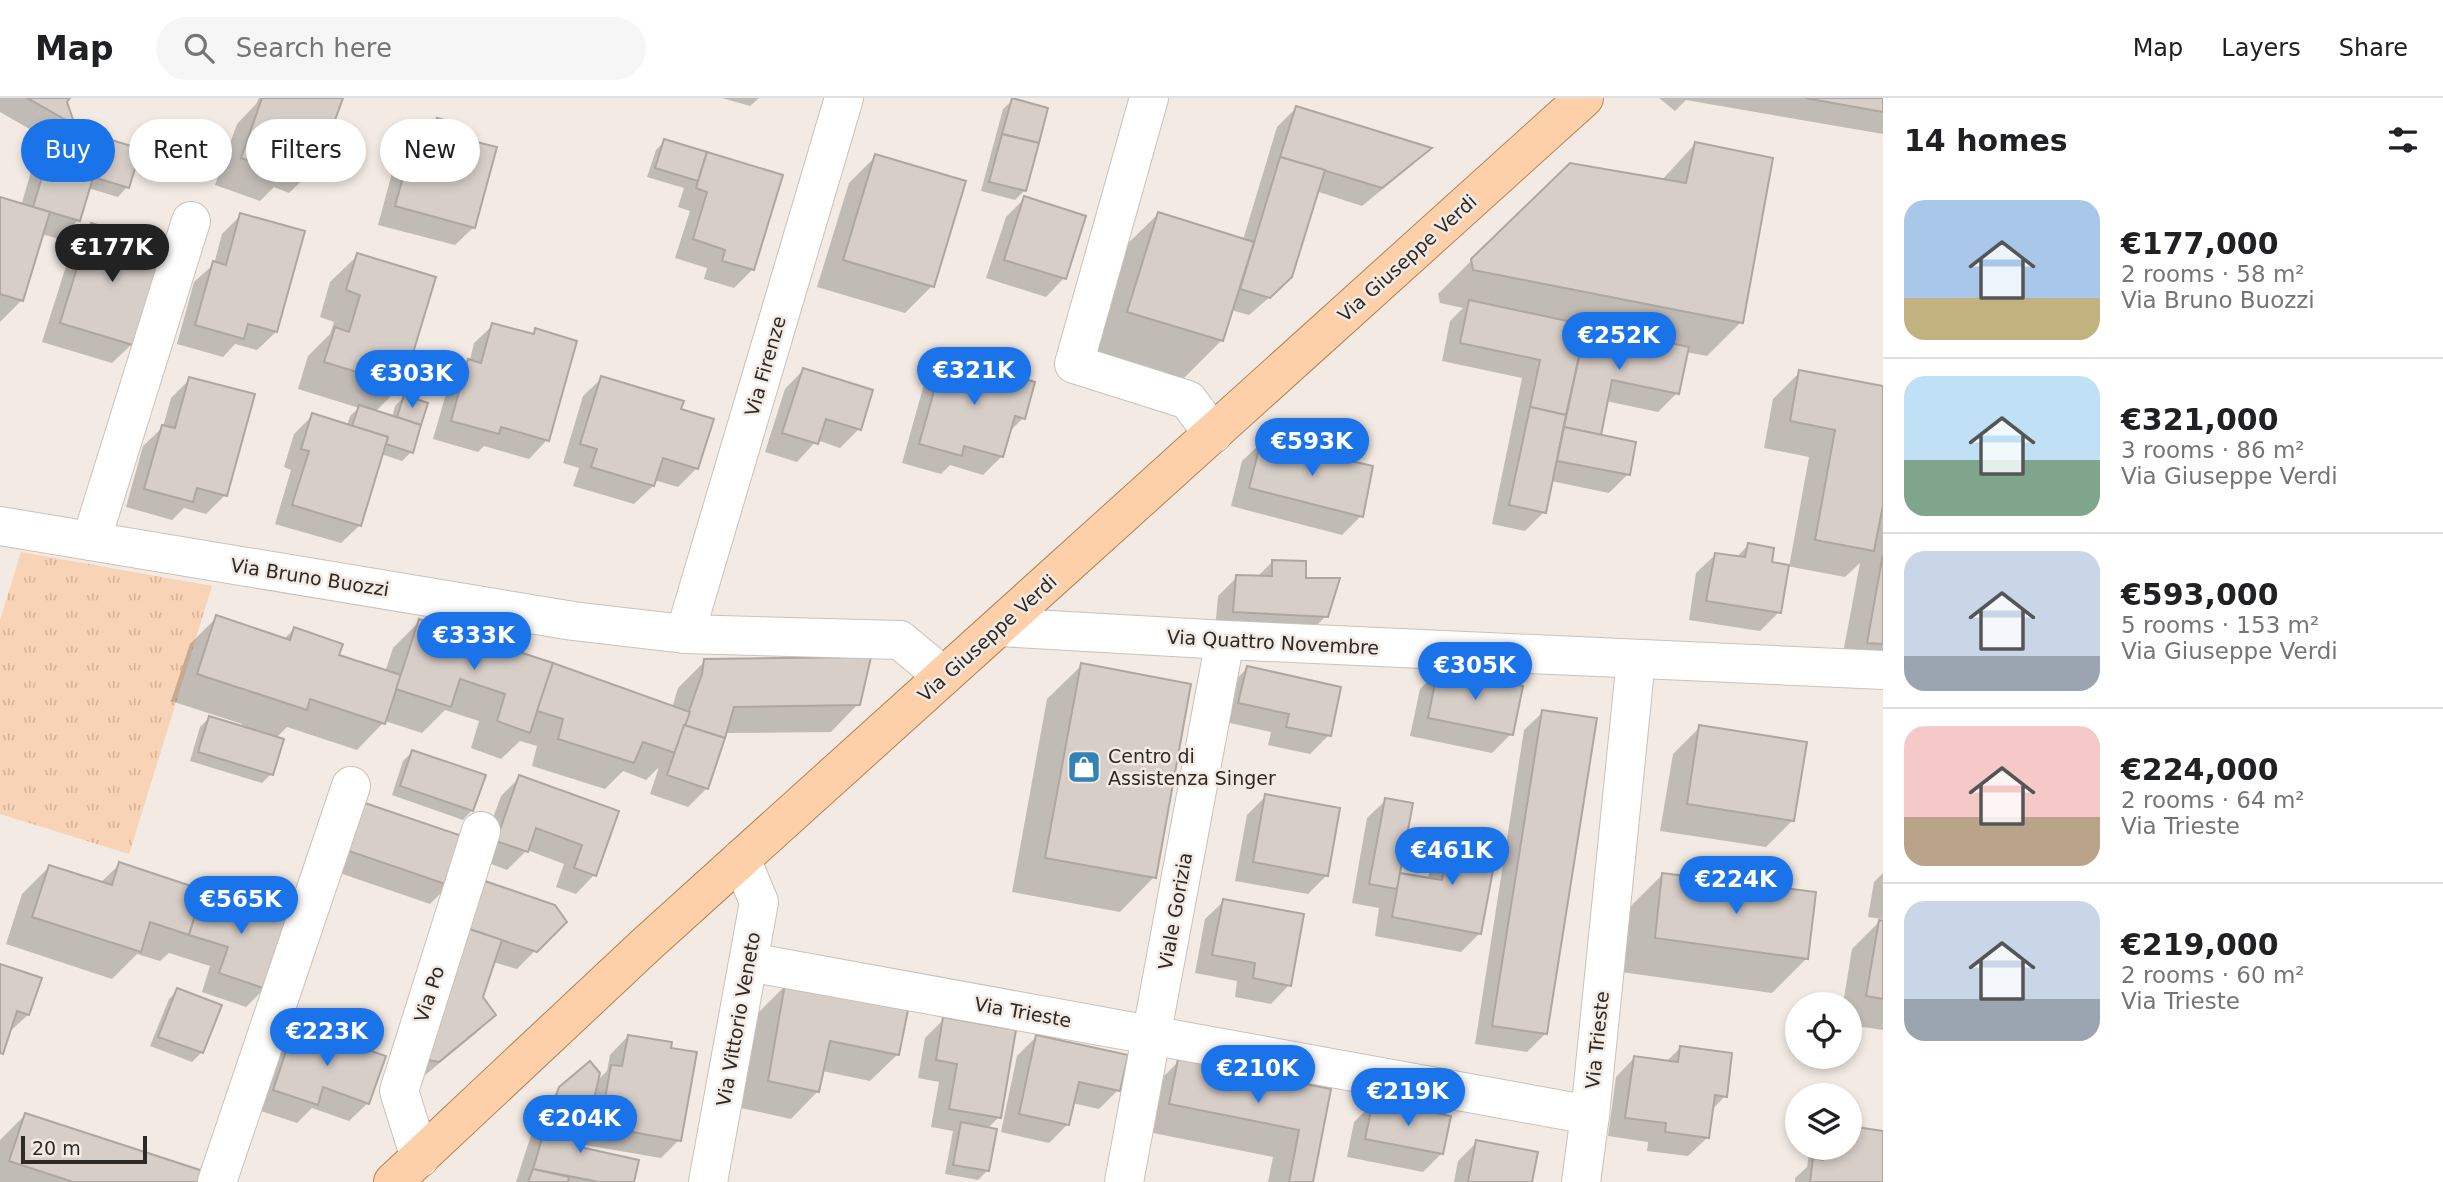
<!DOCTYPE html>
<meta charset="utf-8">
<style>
body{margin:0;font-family:"DejaVu Sans",sans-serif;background:#f6f6f6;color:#202124;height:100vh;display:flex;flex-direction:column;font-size:26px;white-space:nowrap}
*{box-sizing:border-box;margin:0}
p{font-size:23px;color:#757577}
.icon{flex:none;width:38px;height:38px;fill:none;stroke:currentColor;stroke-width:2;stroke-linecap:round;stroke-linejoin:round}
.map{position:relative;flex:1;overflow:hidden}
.side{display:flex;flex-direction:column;background:#fff;width:560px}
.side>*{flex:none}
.top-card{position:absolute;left:21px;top:21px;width:665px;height:63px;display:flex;gap:14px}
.buttons{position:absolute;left:1785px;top:894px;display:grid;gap:14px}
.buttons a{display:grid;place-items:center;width:77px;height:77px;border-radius:50%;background:#fff;box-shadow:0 4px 10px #0003;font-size:35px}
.scale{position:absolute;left:21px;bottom:18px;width:126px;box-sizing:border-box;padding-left:7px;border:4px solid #2d2927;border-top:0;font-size:19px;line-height:24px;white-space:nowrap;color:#2d2927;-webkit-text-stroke:5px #f2eae3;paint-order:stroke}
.price{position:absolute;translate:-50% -60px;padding:0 16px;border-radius:24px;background:#1a73e8;color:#fff;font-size:23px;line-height:46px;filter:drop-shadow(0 2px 4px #0008)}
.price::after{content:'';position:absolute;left:50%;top:42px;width:21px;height:16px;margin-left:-10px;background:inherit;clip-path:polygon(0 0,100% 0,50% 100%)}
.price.active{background:#222;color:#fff}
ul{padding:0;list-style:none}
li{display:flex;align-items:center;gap:21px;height:175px;padding:0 21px}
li+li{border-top:2px solid #e0e0e0}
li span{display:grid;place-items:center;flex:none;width:196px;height:140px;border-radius:21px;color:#555}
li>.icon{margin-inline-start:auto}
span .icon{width:84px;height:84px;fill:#fffc;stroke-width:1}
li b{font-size:30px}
h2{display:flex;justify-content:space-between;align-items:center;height:84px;padding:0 21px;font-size:30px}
.tag{padding:0 24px;border-radius:32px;background:#fff;box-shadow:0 4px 10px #0003;font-size:24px;line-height:63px}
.tag.active{background:#1a73e8;color:#fff}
header{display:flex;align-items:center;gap:42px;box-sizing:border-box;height:98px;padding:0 35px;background:#fff;border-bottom:2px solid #e0e0e0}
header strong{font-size:33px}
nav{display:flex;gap:38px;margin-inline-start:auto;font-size:24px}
.search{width:490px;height:63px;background:#f6f6f6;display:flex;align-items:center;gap:18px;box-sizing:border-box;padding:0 24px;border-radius:38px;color:#757577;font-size:26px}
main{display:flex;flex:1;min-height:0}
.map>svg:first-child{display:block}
.grass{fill:url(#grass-tufts)}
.shadow{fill:#0003}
.building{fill:#d7cec8;stroke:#aea6a0;stroke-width:2}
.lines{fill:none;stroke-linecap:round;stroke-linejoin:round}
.minor-casing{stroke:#cac1bb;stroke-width:40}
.major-casing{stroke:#b58156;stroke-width:40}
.minor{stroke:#fff;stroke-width:38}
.major{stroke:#fed0a9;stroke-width:38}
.labels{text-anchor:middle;stroke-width:5;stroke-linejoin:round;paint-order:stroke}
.street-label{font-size:19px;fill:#2d2927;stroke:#f2eae3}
.poi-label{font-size:19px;fill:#2d2927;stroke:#f2eae3;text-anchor:start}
</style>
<header>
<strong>Map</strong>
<div class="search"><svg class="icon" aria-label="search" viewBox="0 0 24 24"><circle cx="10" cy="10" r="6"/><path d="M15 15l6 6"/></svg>Search here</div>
<nav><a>Map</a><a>Layers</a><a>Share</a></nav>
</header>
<main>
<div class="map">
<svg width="1883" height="1084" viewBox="0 0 1883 1084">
<defs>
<pattern id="grass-tufts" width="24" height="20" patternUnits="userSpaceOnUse" patternTransform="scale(1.75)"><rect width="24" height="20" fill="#f9d3b5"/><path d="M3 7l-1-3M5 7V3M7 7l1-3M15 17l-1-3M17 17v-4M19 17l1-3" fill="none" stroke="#d6b59c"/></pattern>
</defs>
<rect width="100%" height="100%" fill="#f2eae3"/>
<!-- grass -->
<path class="grass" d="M21,454L212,488L129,756L0,716V522Z"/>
<!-- shadow -->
<g class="shadow">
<path d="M0,0H68L65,4L73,27L57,42L96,54L106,42L127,89L118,99L88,90L78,122L60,141L41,136L21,203L0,224V101L21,108L35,60L52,44L0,14Z"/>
<path d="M259,0H341L317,68L289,95L274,89L260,103L215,87L237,26L256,6Z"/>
<path d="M722,0H759L750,8Z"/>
<path d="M1659,0H1883V36L1686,2L1675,13Z"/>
<path d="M1013,2L1024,93L1015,102L981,93L1003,11Z"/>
<path d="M1296,10L1428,51L1411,68L1362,108L1316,93L1271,198L1249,217L1231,212L1222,242L1178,286L1085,257L1114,159L1158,116L1243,142L1277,29Z"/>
<path d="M437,22L458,41L474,129L455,147L378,127L399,49L418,30L427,33Z"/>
<path d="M665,43L781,78L753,171L734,190L704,181L707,170L675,160L690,113L678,109L684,90L647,79L656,52Z"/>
<path d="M1695,46L1741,224L1707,258L1686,254L1677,295L1658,314L1606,303L1599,338L1628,376L1609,395L1551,383L1544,414L1525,433L1492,426L1522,280L1442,263L1450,223L1463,210L1440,205L1438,196L1472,162L1661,83Z"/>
<path d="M876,58L932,188L905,215L817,189L849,85Z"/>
<path d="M1025,100L1064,180L1046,199L986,180L1006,119Z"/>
<path d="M241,117L276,234L257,252L235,246L223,259L177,246L194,184L214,166L222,136Z"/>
<path d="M92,127L162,150L131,247L112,265L42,244L73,146Z"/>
<path d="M358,157L402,287L375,314L392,319L395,308L404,299L426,306L411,354L402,363L381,356L360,427L341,445L275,426L291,372L284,369L294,336L313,317L347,328L350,318L359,310L298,291L308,258L330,236L334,224L320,219L330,184Z"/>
<path d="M493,227L531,237L536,232L547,342L529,361L484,348L478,354L433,341L450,282L470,262L474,245Z"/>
<path d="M947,253L971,269L1023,320L1008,335L1002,358L983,377L950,367L941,376L902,365L928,272Z"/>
<path d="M803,272L859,331L840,350L817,342L797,364L765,354L785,291Z"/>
<path d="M1800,274L1883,290V574L1840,571L1860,465L1845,479L1787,468L1779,514L1760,533L1689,522L1696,475L1715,457L1736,460L1748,447L1769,466L1789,469L1809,359L1764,350L1773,301Z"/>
<path d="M602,280L679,313L697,370L678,389L654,382L653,388L634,406L573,388L579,370L563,365L583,298Z"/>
<path d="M190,281L225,397L206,416L184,410L172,422L126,409L143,348L163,329L171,300Z"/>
<path d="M1261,345L1361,418L1342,437L1231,408L1242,363Z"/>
<path d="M1272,464L1304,481L1326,518L1307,537L1215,532L1218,498L1237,479H1257Z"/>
<path d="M217,519L284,541L294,531L337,558L385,574L393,550L420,523L672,610L678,590L705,563L858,606L831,634L724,635L707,690L688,709L650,696L659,669L646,682L623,673L605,691L532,668L537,648L520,643L501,661L471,650L479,623L445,612L422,635L385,623L357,652L287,629L276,640L271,676L262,685L190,663L200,629L209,620L241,630L242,626L171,603L190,546Z"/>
<path d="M1082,567L1154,779L1120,814L1012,794L1047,601Z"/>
<path d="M1247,570L1329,637L1310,656L1268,647L1271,634L1221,623L1229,589Z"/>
<path d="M1439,572L1511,636L1492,655L1410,638L1420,591Z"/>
<path d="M1543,614L1545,936L1527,954L1475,946L1524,632Z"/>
<path d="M1700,629L1793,722L1766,749L1660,733L1673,656Z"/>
<path d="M412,654L472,712L463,722L392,697L403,663Z"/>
<path d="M520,679L617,714L594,777L576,796L556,789L564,766L527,752L507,772L478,761L501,698Z"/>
<path d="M1266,698L1327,777L1308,796L1235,783L1247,717Z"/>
<path d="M1386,702L1398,776L1428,781L1433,752L1452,733L1480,835L1461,854L1375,838L1379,810L1352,805L1367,720Z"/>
<path d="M344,725L449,787L430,806L328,771Z"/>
<path d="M120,766L287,820L265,890L246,909L202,894L210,868L169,855L160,863L137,856L112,881L6,846L22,796L49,769L100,785Z"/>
<path d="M1883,775V932L1850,927V906H1843L1852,851L1882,821L1868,819L1874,784Z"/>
<path d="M1662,777L1806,861L1772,895L1621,874L1628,811Z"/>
<path d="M1224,803L1289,887L1271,906L1235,899L1237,883L1195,875L1205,821Z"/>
<path d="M466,804L564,823L517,871L493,864L481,900L494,917L475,936L419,982Z"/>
<path d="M0,868L39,881L28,917L8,935L0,957Z"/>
<path d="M785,888L898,956L870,983L822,973L818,993L791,1021L741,1010L758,915Z"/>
<path d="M178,892L219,908L201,955L192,964L150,948L169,901Z"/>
<path d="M944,921L999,1019L987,1031V1073L978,1082L945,1076L953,1033L931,1029L939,984L918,980L925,940Z"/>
<path d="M296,929L368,1005L349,1023L312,1010L297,1025L255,1011L277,948Z"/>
<path d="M628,938L679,1042L661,1060L579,1046L578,1050L632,1084H516L531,1037L541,1028L550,1001L560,991L596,984L607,973L610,957Z"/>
<path d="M1036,939L1118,992L1099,1011L1072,1005L1068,1026L1049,1045L1001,1034L1017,958Z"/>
<path d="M1681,949L1725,998L1711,1013L1707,1040L1688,1058L1647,1053L1648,1044L1608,1038L1616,979L1634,960L1666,964Z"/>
<path d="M1179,963L1329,993L1311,1084H1268L1273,1059L1143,1033L1152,990Z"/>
<path d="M1373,1005L1442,1055L1423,1074L1347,1059L1354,1024Z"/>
<path d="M25,1017L198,1084H0V1042Z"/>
<path d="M1850,1030L1883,1035V1084H1795V1080L1807,1069L1810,1050H1850Z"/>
<path d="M1477,1044L1530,1084H1454L1458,1063Z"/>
</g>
<!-- building -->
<g class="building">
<path d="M27,0H70L67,4L75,27Z"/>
<path d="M262,0H343L318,69L295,60L289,77L241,60Z"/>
<path d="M1012,0L1048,10L1039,45L1002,36Z"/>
<path d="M1805,0H1883V14Z"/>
<path d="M1296,8L1432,50L1382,90L1280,59Z"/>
<path d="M437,20L464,27L460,40L497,49L475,130L395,108L417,28L433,33Z"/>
<path d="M1002,36L1039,45L1026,93L989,84Z"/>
<path d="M54,39L101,53L80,123L33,109Z"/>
<path d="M105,40L141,51L129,90L93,79Z"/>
<path d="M664,41L707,54L698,83L655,70Z"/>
<path d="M1695,44L1773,60L1743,225L1473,172L1471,161L1570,65L1686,85Z"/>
<path d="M707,54L783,77L754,172L722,163L725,152L693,141L707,94L696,90Z"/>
<path d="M875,56L966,83L934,189L843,162Z"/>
<path d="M1280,59L1325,72L1292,179L1270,200L1240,191Z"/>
<path d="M1024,98L1086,118L1066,181L1004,162Z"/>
<path d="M0,99L50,114L23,203L0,196Z"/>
<path d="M1158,114L1254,144L1223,243L1127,214Z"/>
<path d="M240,115L305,133L277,234L248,226L244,241L195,227L213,163L226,167Z"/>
<path d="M91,125L164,148L133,247L60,225Z"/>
<path d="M357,155L436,179L403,288L324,264L335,229L349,234L360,197L346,192Z"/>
<path d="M1469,202L1586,227L1566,317L1530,309L1540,262L1460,245Z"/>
<path d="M492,225L534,236L535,230L577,243L549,343L501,329L499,336L451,323L468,261L481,265Z"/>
<path d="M1586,227L1689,249L1679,296L1612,282L1601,337L1564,329Z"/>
<path d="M946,251L975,259L973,267L1035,284L1025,321L1015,318L1003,359L964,348L962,358L919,346Z"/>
<path d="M803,270L873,292L861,332L826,321L818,346L782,335Z"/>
<path d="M1799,272L1883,288V407L1874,453L1815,442L1835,332L1790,323Z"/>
<path d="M601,278L684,303L681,311L714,321L698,371L663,360L654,388L591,369L597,351L580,346Z"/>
<path d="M189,279L255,296L227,398L197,390L193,404L144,391L162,327L175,330Z"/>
<path d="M404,297L428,305L421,327L397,319Z"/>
<path d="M359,307L421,327L413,355L386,346L388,339L352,328Z"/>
<path d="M1530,309L1566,317L1546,415L1509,407Z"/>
<path d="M312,315L388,339L361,428L292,407L309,353L301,351Z"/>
<path d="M1564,329L1636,344L1630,377L1557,363Z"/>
<path d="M1261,343L1373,368L1363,419L1249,390Z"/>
<path d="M1748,445L1774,450L1772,464L1789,467L1781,515L1706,503L1715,455L1745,459Z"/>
<path d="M1883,456V546L1867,545Z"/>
<path d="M1272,462L1306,463V480H1340L1328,519L1233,514L1236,477L1272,478Z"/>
<path d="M216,517L290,542L294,529L343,546L339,557L401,577L385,626L310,601L307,612L197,576Z"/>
<path d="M419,521L553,565L530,635L497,623L505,596L460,581L451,609L396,591Z"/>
<path d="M871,559L860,607L734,609L725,640L684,627L702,576L704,561Z"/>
<path d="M553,565L690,614L675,655L643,644L634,665L558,641L563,621L537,613Z"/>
<path d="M1081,565L1191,586L1156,780L1045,760Z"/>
<path d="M1247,568L1341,589L1331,638L1286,629L1289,616L1238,605Z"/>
<path d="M1438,570L1523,588L1513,637L1428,620Z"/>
<path d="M1542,612L1597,620L1547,936L1492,928Z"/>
<path d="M209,618L284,641L273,677L198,654Z"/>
<path d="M684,627L725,640L708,691L667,677Z"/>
<path d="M1699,627L1807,644L1794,723L1687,706Z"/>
<path d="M412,652L486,677L473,713L400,688Z"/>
<path d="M519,677L619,713L596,778L574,770L582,747L536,730L528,754L496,743Z"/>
<path d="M1265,696L1340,710L1328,778L1253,764Z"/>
<path d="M1385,700L1413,705L1397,791L1369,786Z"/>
<path d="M362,704L468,740L451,788L346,752Z"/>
<path d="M1452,731L1499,740L1481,836L1392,819L1400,775L1442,782Z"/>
<path d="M119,764L203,792L189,837L150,824L141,854L32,819L49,767L112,787Z"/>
<path d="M1662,775L1816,794L1808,861L1655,840Z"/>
<path d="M485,783L555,807L567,824L537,854L469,831Z"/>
<path d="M203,792L289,819L266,891L219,875L228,849L189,837Z"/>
<path d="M1223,801L1304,816L1291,888L1253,880L1255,865L1212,857Z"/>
<path d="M1879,822L1883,823V901L1866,898Z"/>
<path d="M469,831L502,842L483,899L496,917L439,964L424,961Z"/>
<path d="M0,866L42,880L29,917L17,913L3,956L0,955Z"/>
<path d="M785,886L908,912L899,957L830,943L819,994L768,983Z"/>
<path d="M177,890L222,907L203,955L158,939Z"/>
<path d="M943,919L1016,932L1001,1020L949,1011L957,966L936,962Z"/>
<path d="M295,927L386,958L369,1006L323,989L318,1007L273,992Z"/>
<path d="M628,937L672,944L671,950L697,954L681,1043L600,1028L611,967L622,968Z"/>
<path d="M1036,937L1128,957L1120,993L1079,984L1069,1027L1019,1016Z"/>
<path d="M1680,948L1732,955L1727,999L1715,997L1709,1040L1665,1034L1666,1025L1625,1020L1634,958L1678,964Z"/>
<path d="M1178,961L1331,991L1313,1084H1289L1299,1032L1169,1006Z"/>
<path d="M590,963L600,975L588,1027L549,1017L559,989Z"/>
<path d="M1373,1003L1451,1018L1443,1056L1365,1041Z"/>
<path d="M25,1015L203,1073L199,1084H73L9,1063Z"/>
<path d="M549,1017L588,1027L580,1049L639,1062L634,1084H599L533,1071Z"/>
<path d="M961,1024L997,1031L989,1073L953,1067Z"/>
<path d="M1850,1028L1883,1033V1084H1810L1813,1060L1823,1062L1825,1050H1850Z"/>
<path d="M1476,1042L1538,1054L1532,1084H1468Z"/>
<path d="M533,1071L569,1079L568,1084H528Z"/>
</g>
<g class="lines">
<defs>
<g id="minor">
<path d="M1149,0L1074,266L1188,302L1213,336"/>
<path d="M0,428L573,523L685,536L900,542L943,578"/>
<path d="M91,443L191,123"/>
<path d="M999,529L1225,542L1883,572"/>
<path d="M685,536L844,0"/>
<path d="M749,864L1590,1017L1636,561"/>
<path d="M420,1060L399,993L481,733"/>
<path d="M217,1084L351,688"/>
<path d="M708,1084L759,804L741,761"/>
<path d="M1124,1084L1225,542"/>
<path d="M1581,1084L1590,1017"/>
</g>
<path id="major" d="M393,1084L648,845L1584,0"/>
</defs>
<!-- minor casing -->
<use href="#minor" class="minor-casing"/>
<!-- major casing -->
<use href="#major" class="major-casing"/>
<!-- minor -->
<use href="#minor" class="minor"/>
<!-- major -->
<use href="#major" class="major"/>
</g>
<!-- icons -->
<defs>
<symbol id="shop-square" viewBox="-11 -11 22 22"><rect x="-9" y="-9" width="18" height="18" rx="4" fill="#3382b4" stroke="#f2eae3"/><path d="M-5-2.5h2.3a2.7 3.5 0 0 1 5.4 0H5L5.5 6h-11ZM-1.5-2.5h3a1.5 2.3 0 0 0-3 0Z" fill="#fff"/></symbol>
</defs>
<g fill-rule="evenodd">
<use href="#shop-square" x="1065" y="650" width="38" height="38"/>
</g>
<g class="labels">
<!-- street labels -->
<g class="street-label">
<text transform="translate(1407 160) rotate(-42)" y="7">Via Giuseppe Verdi</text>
<text transform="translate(765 268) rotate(-74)" y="7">Via Firenze</text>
<text transform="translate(310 479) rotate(9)" y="7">Via Bruno Buozzi</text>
<text transform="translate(987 540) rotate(-42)" y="7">Via Giuseppe Verdi</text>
<text transform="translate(1273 544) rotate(3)" y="7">Via Quattro Novembre</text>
<text transform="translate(1175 813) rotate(-80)" y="7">Viale Gorizia</text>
<text transform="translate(429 896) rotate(-72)" y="7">Via Po</text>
<text transform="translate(1023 914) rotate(10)" y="7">Via Trieste</text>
<text transform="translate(738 921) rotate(-80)" y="7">Via Vittorio Veneto</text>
<text transform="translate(1597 942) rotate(-84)" y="7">Via Trieste</text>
</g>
<!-- poi labels -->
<g class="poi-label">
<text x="1108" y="665">Centro di<tspan x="1108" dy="22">Assistenza Singer</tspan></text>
</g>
</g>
</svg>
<div class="buttons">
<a><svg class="icon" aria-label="locate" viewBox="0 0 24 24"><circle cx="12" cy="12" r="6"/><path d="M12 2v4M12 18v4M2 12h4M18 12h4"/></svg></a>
<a><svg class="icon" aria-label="layers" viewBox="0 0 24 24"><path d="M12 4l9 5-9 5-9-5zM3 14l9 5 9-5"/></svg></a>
</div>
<div class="scale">20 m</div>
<b class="price active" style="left:112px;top:186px">€177K</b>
<b class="price" style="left:1619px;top:274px">€252K</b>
<b class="price" style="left:974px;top:309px">€321K</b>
<b class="price" style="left:412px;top:312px">€303K</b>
<b class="price" style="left:1312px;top:380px">€593K</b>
<b class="price" style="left:474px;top:574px">€333K</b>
<b class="price" style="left:1475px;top:604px">€305K</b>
<b class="price" style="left:1452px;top:789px">€461K</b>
<b class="price" style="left:1736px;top:818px">€224K</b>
<b class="price" style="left:241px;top:838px">€565K</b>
<b class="price" style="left:327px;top:970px">€223K</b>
<b class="price" style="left:1258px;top:1007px">€210K</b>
<b class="price" style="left:1408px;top:1030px">€219K</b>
<b class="price" style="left:580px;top:1057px">€204K</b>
<div class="top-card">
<a class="tag active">Buy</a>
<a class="tag">Rent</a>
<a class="tag">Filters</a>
<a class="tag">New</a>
</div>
</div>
<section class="side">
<h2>14 homes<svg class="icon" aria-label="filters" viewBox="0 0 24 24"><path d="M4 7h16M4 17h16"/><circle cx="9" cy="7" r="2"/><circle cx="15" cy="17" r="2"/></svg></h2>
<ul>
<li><span style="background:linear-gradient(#a9c7e8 70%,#c2b280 0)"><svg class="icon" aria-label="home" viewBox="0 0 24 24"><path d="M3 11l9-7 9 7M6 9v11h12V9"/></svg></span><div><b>€177,000</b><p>2 rooms · 58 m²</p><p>Via Bruno Buozzi</p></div></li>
<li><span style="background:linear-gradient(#bfe0f5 60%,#7fa58c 0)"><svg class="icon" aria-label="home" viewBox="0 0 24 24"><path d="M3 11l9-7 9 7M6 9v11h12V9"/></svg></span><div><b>€321,000</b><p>3 rooms · 86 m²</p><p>Via Giuseppe Verdi</p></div></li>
<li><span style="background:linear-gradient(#c9d6e8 75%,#9aa5b1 0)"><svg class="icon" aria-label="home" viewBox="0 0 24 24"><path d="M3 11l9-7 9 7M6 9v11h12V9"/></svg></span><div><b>€593,000</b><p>5 rooms · 153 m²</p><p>Via Giuseppe Verdi</p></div></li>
<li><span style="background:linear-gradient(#f6c9c9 65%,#b9a48a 0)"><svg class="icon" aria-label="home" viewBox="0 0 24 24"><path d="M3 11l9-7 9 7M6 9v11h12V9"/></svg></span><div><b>€224,000</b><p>2 rooms · 64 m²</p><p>Via Trieste</p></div></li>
<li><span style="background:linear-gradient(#c9d6e8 70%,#9aa5b1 0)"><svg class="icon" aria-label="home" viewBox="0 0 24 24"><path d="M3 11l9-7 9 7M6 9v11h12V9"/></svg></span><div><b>€219,000</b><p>2 rooms · 60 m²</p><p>Via Trieste</p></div></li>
</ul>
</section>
</main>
